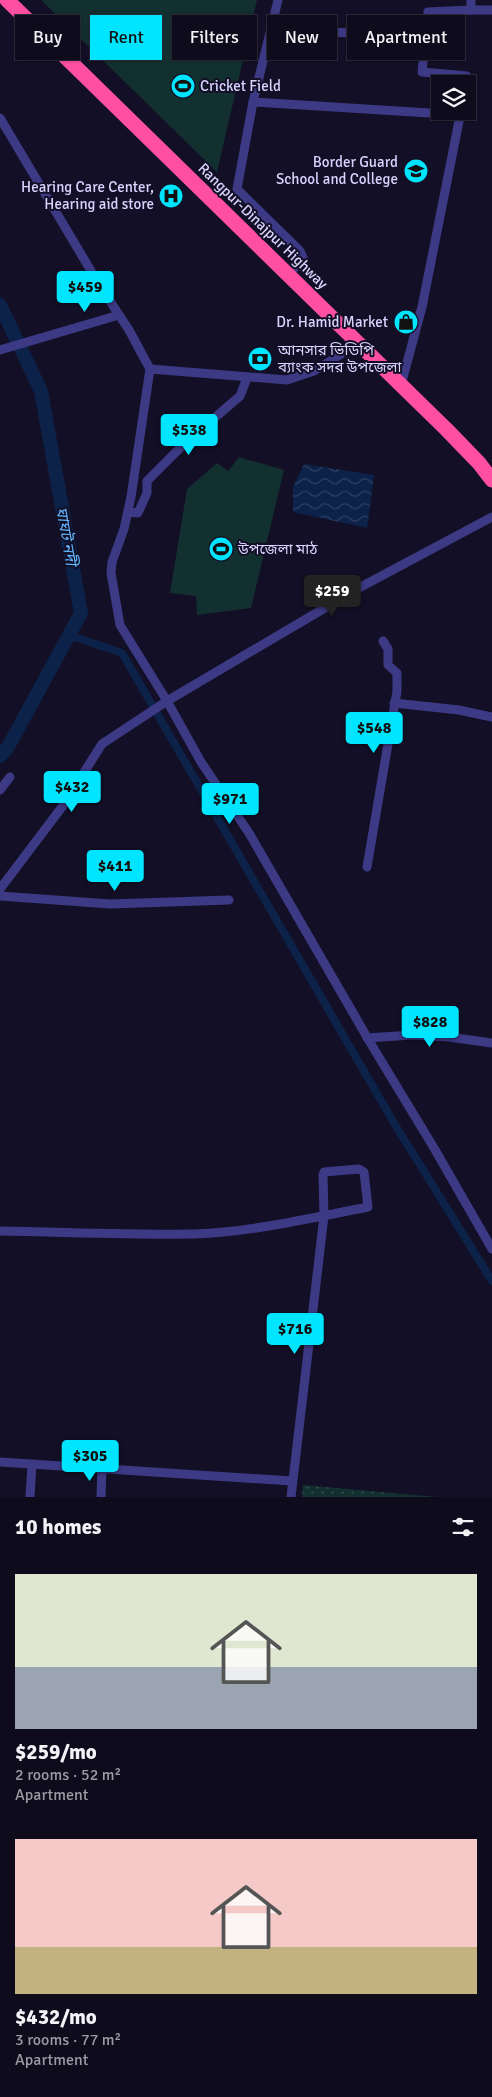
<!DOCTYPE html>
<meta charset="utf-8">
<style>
body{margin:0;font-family:Signika,"Noto Sans Bengali",sans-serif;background:#171425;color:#f1f3f6;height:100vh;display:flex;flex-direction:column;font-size:19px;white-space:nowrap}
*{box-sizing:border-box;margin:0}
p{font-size:16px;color:#9b9ba3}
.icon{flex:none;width:28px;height:28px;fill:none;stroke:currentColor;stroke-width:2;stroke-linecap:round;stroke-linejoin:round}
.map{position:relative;height:1497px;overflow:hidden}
.details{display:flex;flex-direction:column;background:#0e0b1c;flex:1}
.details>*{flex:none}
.guide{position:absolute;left:15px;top:15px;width:462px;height:45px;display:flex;gap:10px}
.fabs{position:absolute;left:431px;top:75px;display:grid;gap:10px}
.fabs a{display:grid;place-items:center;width:45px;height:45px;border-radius:0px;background:#0e0b1c;box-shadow:0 1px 4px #0004,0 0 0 1px #2e2b3b;font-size:25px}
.price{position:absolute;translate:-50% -42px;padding:0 11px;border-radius:5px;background:#00e5ff;color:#111;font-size:16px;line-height:32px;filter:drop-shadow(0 1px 2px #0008)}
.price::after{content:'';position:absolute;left:50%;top:30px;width:15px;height:11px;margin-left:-8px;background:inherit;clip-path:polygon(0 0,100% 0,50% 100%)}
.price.selected{background:#222;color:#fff}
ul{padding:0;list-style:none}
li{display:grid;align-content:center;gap:10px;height:265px;padding:0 15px}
li span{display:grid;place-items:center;height:155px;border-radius:0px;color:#555}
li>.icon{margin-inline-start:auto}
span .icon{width:90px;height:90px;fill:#fffc;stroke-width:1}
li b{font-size:21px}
h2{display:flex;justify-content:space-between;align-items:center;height:60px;padding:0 15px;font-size:21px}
.chip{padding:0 18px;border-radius:0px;background:#0e0b1c;box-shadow:0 1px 4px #0004,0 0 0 1px #2e2b3b;font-size:18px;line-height:45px}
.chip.selected{background:#00e5ff;color:#111}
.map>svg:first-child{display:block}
.grass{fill:url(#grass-dots)}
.pitch{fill:#12302f}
.water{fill:url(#water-waves)}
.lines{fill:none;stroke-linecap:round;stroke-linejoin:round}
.canal{stroke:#0c2248;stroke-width:8}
.river{stroke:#0c2248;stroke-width:14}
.street{stroke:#3d3a85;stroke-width:9}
.highway{stroke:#ff4fa3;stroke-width:15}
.labels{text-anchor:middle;stroke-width:4;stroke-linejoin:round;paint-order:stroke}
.poi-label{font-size:15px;fill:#d9d4ff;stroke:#130f26;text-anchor:start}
.street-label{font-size:15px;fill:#d9d4ff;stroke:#130f26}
.water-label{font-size:16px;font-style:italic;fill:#62b6ff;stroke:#130f26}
</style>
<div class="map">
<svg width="492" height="1497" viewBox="0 0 492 1497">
<defs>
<pattern id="grass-dots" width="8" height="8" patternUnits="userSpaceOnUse" patternTransform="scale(1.25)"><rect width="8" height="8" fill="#12302f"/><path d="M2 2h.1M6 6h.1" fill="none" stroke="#344d4e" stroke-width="1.8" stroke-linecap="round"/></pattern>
<pattern id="water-waves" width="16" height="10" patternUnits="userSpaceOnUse" patternTransform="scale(1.25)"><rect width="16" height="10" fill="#0c2248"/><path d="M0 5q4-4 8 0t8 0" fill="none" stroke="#2f4163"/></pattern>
</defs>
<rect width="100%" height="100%" fill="#130f26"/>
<!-- grass -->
<path class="grass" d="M303,1485L437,1497H302Z"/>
<!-- pitch -->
<g class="pitch">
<path d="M41,0H257L217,172Z"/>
<path d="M239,457L284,470L251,608L197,615L196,596L170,593L187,489L217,463L228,471Z"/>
</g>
<!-- water -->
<path class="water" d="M304,464L374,475L367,528L293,512V487Z"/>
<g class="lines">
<!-- canal -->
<path class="canal" d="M69,635L122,653L394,1123L492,1281"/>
<!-- river -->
<path class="river" d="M0,305L41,391L81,613L8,747L0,756"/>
<!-- street -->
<g class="street">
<path d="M471,10H492"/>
<path d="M273,19L288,27L312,32L418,34L426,31"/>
<path d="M465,84L467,76L422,72L428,12L471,10V0"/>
<path d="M253,102L278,0"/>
<path d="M0,118L100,286L129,330L150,369L287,380L314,371L343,353L353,338"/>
<path d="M287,274L304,260L300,251L237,189L253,102L461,115"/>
<path d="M0,350L119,315"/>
<path d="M150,369L131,497L124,529L112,562L111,573L120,625L167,701L201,762L249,833L371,1044L434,1148L492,1249"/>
<path d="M401,385L422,307L461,111"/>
<path d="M128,512L138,513L147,493V481L182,446L240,396L247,378"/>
<path d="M394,703L459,710L492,717"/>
<path d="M0,790L10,777"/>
<path d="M367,867L397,691V673L388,665V649L383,641"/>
<path d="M0,889L62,807L102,744L167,701L357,589L492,517"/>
<path d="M0,896L110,904L229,900"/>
<path d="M367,1038L412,1035L449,1037L492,1043"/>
<path d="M0,1231C65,1232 130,1235 195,1234C252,1232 311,1218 368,1207L364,1172L359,1169L324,1172L323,1175L324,1216L291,1497"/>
<path d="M0,1462L292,1481"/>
<path d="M30,1497L32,1464"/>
<path d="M101,1497L102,1468"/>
</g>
<!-- highway -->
<path class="highway" d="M7,0L446,429L479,463L492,480"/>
</g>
<!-- icons -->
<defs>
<symbol id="stadium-disc" viewBox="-11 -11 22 22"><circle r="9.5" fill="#00e5ff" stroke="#130f26"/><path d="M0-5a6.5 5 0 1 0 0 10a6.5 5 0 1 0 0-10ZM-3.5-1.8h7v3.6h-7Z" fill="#111"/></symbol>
<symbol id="university-disc" viewBox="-11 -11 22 22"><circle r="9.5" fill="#00e5ff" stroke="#130f26"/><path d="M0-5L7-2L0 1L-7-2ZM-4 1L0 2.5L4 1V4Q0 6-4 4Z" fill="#111"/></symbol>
<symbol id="hospital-disc" viewBox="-11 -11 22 22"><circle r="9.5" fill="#00e5ff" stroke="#130f26"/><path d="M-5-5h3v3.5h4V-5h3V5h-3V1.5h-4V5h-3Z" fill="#111"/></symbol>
<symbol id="shop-disc" viewBox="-11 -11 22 22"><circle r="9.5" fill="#00e5ff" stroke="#130f26"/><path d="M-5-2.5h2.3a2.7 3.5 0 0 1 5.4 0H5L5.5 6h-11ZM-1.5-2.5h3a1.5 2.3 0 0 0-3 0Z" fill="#111"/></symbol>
<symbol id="bank-disc" viewBox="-11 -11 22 22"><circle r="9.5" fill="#00e5ff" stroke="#130f26"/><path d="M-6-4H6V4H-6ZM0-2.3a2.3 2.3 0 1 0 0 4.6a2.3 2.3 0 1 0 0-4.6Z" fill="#111"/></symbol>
</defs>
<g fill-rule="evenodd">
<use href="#stadium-disc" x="169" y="72" width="28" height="28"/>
<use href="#university-disc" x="402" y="157" width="28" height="28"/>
<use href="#hospital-disc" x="157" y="182" width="28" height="28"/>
<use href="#shop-disc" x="392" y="308" width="28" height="28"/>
<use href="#bank-disc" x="246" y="345" width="28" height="28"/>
<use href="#stadium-disc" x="207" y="535" width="28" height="28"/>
</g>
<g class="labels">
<!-- poi labels -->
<g class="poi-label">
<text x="200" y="91">Cricket Field</text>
<text x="398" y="167" text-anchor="end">Border Guard<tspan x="398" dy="17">School and College</tspan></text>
<text x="154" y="192" text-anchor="end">Hearing Care Center,<tspan x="154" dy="17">Hearing aid store</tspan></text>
<text x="388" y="327" text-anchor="end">Dr. Hamid Market</text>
<text x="278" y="355">আনসার ভিডিপি<tspan x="278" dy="17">ব্যাংক সদর উপজেলা</tspan></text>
<text x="238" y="554">উপজেলা মাঠ</text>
</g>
<!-- street labels -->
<g class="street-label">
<text transform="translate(263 226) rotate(44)" y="5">Rangpur-Dinajpur Highway</text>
</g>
<!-- water labels -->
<g class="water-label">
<text transform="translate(67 536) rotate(80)" y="6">ঘাঘট নদী</text>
</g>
</g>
</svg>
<div class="fabs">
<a><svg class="icon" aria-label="layers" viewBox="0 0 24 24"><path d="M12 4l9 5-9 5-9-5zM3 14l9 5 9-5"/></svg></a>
</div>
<b class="price" style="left:85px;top:313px">$459</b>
<b class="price" style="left:189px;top:456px">$538</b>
<b class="price selected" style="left:332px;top:617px">$259</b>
<b class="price" style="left:374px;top:754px">$548</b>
<b class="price" style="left:72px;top:813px">$432</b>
<b class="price" style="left:230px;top:825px">$971</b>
<b class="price" style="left:115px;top:892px">$411</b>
<b class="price" style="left:430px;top:1048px">$828</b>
<b class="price" style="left:295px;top:1355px">$716</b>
<b class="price" style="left:90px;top:1482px">$305</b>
<div class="guide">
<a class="chip">Buy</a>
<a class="chip selected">Rent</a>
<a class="chip">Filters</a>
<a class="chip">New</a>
<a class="chip">Apartment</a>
</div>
</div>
<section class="details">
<h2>10 homes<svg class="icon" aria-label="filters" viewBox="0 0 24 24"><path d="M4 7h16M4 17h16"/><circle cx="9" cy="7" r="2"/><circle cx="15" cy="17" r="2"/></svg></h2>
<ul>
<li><span style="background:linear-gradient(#dfe7d0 60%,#9aa5b1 0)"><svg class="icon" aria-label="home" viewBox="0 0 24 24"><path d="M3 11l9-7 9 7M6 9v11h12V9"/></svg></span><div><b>$259/mo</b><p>2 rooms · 52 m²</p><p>Apartment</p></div></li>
<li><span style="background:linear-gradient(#f6c9c9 70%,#c2b280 0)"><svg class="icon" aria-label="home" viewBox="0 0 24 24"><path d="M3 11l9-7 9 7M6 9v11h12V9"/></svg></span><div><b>$432/mo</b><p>3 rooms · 77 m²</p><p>Apartment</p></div></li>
</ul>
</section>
